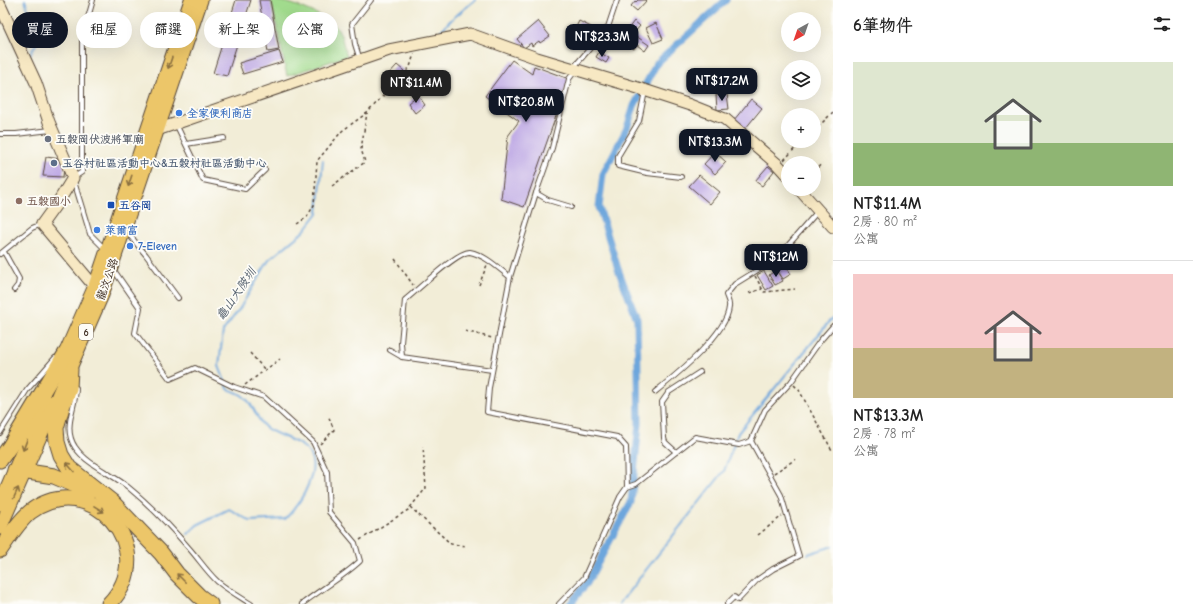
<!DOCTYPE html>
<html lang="zh-TW">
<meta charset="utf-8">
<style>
body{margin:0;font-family:"Comic Neue","LXGW WenKai TC",sans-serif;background:#f2f2f2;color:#222;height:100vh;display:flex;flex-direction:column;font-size:15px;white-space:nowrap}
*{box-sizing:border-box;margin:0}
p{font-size:13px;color:#767676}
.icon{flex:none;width:22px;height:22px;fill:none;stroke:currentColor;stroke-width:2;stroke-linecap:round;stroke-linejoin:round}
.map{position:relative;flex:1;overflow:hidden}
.sheet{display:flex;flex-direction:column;background:#fff;width:360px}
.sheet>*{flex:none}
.guide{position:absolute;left:12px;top:12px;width:380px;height:36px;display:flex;gap:8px}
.needle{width:26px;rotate:220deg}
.controls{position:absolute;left:781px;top:12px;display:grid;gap:8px}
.controls a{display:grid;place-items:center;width:40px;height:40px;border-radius:50%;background:#fff;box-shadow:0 4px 16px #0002;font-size:20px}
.price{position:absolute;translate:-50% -34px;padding:0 9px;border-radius:8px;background:#111827;color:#fff;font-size:13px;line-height:26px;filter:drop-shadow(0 1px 2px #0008)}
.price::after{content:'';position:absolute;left:50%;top:24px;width:12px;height:9px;margin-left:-6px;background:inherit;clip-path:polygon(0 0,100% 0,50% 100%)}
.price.selected{background:#222;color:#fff}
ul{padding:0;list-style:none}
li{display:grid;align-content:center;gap:8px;height:212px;padding:0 20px}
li+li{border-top:1px solid #e0e0e0}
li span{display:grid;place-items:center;height:124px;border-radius:0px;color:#555}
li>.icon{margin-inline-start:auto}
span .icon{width:72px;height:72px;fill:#fffc;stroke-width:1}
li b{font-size:17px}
h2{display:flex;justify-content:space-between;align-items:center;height:48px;padding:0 20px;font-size:17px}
.tag{padding:0 14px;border-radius:18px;background:#fff;box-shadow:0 4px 16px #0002;font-size:14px;line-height:36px}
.tag.selected{background:#111827;color:#fff}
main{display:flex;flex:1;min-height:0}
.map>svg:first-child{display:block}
.green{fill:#a1db8d;stroke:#6e8256}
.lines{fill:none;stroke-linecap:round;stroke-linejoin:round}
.stream{stroke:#6da6dc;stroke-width:2}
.canal{stroke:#6da6dc;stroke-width:7}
.building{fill:#bca6e4}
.lane-casing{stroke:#56473a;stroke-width:6}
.secondary-casing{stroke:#56473a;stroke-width:13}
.primary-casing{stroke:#56473a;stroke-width:15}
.highway-casing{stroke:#56473a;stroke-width:17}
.path{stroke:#56473a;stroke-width:1.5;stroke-dasharray:3 3;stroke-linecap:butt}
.lane{stroke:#fff;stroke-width:4}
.secondary{stroke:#f7e8c3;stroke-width:11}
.primary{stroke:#ecc669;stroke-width:13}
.highway{stroke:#ecc669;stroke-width:15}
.oneway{stroke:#8b7040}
.shop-dot{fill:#3f7fe0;stroke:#fdfcf7;stroke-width:1.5}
.worship-dot{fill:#6b7280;stroke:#fdfcf7;stroke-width:1.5}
.service-dot{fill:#5c6f8a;stroke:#fdfcf7;stroke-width:1.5}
.education-dot{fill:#8d6e63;stroke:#fdfcf7;stroke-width:1.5}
.transit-dot{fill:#1a4fb4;stroke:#fdfcf7;stroke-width:1.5}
.labels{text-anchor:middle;stroke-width:3.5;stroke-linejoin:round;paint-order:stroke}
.shield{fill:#fdfcf7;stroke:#75695f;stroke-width:1}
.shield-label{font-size:10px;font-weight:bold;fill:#3b2a1e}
.shop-label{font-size:11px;font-weight:bold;fill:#366cbe;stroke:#fdfcf7;text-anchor:start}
.worship-label{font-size:11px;font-weight:bold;fill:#5b616d;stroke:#fdfcf7;text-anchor:start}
.service-label{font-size:11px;font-weight:bold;fill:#4e5e75;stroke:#fdfcf7;text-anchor:start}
.education-label{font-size:11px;font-weight:bold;fill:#785e54;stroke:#fdfcf7;text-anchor:start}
.transit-label{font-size:11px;font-weight:bold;fill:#164399;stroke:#fdfcf7;text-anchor:start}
.street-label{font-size:11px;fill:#3b2a1e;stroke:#fdfcf7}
.water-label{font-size:12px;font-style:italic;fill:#4f5c6a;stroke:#fdfcf7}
</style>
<main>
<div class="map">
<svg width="833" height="604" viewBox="0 0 833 604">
<rect width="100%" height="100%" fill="#fdfcf7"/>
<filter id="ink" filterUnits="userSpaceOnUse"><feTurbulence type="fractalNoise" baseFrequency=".025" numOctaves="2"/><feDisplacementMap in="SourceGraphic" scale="8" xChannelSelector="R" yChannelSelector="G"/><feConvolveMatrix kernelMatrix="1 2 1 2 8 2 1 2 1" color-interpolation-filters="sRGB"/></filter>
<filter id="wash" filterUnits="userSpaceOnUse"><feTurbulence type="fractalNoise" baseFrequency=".012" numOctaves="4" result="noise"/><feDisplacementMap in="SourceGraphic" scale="16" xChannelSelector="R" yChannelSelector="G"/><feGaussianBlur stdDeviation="0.9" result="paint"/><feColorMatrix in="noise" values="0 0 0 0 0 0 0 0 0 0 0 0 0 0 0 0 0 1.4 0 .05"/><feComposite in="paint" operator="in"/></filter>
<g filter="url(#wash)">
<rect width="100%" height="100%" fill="#f2edd7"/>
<!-- green -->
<path class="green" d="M271,0C288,0 328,16 338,29C342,35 344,49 347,56L287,76Z"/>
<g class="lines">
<!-- stream -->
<g class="stream">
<path d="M25,0L38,41L30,54"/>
<path d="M435,37L452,19L475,0"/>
<path d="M188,534L197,525L229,509L250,521L285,519C301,503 328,462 301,445C291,439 272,433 265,427C256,419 254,404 244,397C240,393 233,391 228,389L219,366L223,331L240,308L269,260L304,231L318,213L323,160"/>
<path d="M808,554L833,546"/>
<path d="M619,604L724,471L738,433L833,317"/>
</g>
<!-- canal -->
<path class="canal" d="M570,604L587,583L631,502L639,424L637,319L618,269L599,207L603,174L627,128L634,106L657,63L726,0"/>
</g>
<g id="blocks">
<!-- building -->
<g class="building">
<path d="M236,0H251L227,76L213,73Z"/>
<path d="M259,0H270L279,50L268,52Z"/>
<path d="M638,0H647L637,11L631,6L635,1L636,2Z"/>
<path d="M538,21L550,36L540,43L539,41L532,46L531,43L524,48L517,39Z"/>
<path d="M579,21L591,27L586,37L574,31Z"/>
<path d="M634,21L640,26L633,34L649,45L645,51L637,45L634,49L624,42L631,32L628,29Z"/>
<path d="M656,23L663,39L653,43L646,28Z"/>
<path d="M279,51L283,62L243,74L239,63Z"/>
<path d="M599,52L609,58L606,63L596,57Z"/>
<path d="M512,60L532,74L534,66L569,79L524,207L501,199L508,136L519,121L485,96Z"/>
<path d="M397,65L404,71L392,84L386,77Z"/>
<path d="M727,94L729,109L717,110L716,95Z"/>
<path d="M418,95L425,105L415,113L408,103Z"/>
<path d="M751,99L762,108L745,129L734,120Z"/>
<path d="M715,152L726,162L715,174L704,164Z"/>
<path d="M46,157L61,159L64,167L63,177L43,176Z"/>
<path d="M768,166L774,171L762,186L755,181Z"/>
<path d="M699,175L720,192L710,204L689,186Z"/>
<path d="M783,261L791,274L783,279L775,266Z"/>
<path d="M776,270L783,281L775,285L769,275Z"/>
<path d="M764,271L773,286L766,290L757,275Z"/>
</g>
</g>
</g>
<g filter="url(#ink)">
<use href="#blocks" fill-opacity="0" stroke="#56473a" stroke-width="1"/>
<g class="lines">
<defs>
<g id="lane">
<path d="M93,0L82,39V172L73,178L90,234L105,249"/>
<path d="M360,60L355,44L352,24L371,0"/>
<path d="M574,67L608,27L617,0"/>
<path d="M575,71L569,79L552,148L536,193L510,277L489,388L487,412L617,437L626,447L627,487"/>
<path d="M645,91L639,121L618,156V166L647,173L681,177"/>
<path d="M176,124L203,180L245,189L265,170"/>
<path d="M0,134H16L51,130"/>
<path d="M186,144L224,138"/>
<path d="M536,193L548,200L571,207"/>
<path d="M127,232L146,255L178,298"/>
<path d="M4,252L19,279L18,285L14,290"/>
<path d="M0,254L32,228L42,224"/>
<path d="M113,269L140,308L135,333L170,379L195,368L234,387L264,397L313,442L327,472L329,512L355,543L360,561C343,577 321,589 302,604"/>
<path d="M390,350L402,357"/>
<path d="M492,370L402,357L401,343L405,300C417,291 457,251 470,252C485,255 498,268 510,277"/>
<path d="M76,388C76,408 62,427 75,447C88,466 111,473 128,487C150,505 170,526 188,547C198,558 207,572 218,582C228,590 240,597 251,604"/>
<path d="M655,392C676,375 727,334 729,307C730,303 727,298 726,295L735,284L777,258L818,211"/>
<path d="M0,433L27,390L55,358"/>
<path d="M676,452L665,442L664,438L662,402L669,392L700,372"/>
<path d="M559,604L584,578L620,497L627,487L636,484L695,437L739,445L751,441L765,410L791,382L820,341L833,326"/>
<path d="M727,604L734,597L738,600L757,580L773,569L799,556L781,495L751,441"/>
</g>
<g id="secondary">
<path d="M0,5L36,83L49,122L73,178L60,199L42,224L99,292"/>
<path d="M152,131L157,130L389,50L470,34L537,58L638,88L690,105L725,119L777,164L788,176"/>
<path d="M799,189L833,227"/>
</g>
<g id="primary">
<path d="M61,363L95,286L191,0"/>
<path d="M0,504L45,399"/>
<path d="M0,528L102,295L201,0"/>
</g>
<g id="highway">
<path d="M70,369L69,389L62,407L56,428L57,442L61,455L69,468L112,502L161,553L177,574L199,596L210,604"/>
<path d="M0,460L10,446L66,353"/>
<path d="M15,470L54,476L89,491"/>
<path d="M0,550C9,537 18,522 30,512C89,467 163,548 109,604"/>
</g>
</defs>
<!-- lane casing -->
<use href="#lane" class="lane-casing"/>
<!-- secondary casing -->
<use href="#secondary" class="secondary-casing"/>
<!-- primary casing -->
<use href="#primary" class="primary-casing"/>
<!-- highway casing -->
<use href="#highway" class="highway-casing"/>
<!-- path -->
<g class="path">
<path d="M814,131L833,112"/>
<path d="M784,160L802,141"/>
<path d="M814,172L822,163"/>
<path d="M332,186L365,162L361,149L367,113"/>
<path d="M297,224L307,217L314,205L317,161L342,131L367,113L410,67L414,54"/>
<path d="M395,259L413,285"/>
<path d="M755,276L764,292L795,289"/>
<path d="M479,285L487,265"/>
<path d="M749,293L762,289"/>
<path d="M465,331L492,338"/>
<path d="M250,353L265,370"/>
<path d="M245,385L280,359"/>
<path d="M794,385L799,390L833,452"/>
<path d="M320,444L334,430L328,415"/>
<path d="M774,473L796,459"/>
<path d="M410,507L451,544L467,546"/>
<path d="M758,535L782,516"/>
<path d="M360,540L408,510L426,488L423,447"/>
</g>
<!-- lane -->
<use href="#lane" class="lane"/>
<!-- secondary -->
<use href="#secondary" class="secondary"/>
<!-- primary -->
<use href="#primary" class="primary"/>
<!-- highway -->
<use href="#highway" class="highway"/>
</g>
<!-- one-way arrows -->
<defs><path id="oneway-shaft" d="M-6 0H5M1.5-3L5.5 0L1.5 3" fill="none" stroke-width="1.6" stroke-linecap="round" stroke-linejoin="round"/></defs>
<g class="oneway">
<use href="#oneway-shaft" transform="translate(170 63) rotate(109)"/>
<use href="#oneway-shaft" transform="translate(130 181) rotate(108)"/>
<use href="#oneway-shaft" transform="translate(25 445) rotate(111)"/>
<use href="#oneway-shaft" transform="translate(70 467) rotate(-131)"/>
<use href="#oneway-shaft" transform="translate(16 493) rotate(-66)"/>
<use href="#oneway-shaft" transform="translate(99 509) rotate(32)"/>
<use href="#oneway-shaft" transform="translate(181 578) rotate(-135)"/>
</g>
</g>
<!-- markers -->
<g class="shop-dot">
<circle cx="179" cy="113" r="4"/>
<circle cx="97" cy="230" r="4"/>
<circle cx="130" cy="246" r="4"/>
</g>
<circle class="worship-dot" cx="48" cy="139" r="4"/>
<circle class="service-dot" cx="54" cy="163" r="4"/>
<circle class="education-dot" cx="19" cy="201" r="4"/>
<rect class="transit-dot" x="107" y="201" width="8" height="8" rx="2"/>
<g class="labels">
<!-- shield labels -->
<rect class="shield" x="79" y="324" width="14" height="16" rx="3"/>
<g class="shield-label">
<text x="86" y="336">6</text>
</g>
<!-- shop labels -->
<g class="shop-label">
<text x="187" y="117">全家便利商店</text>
<text x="105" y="234">萊爾富</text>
<text x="138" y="250">7-Eleven</text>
</g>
<!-- worship labels -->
<g class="worship-label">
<text x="56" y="143">五穀岡伏波將軍廟</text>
</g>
<!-- service labels -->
<g class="service-label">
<text x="62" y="167">玉谷村社區活動中心&amp;五穀村社區活動中心</text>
</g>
<!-- education labels -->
<g class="education-label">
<text x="27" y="205">五穀國小</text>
</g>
<!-- transit labels -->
<g class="transit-label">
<text x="119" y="209">五谷岡</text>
</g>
<!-- street labels -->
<g class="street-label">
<text transform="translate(107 279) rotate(-71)" y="4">龍汶公路</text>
</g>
<!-- water labels -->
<g class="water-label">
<text transform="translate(236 294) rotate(-56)" y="4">龜山大陂圳</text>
</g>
</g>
</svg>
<div class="controls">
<a><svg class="needle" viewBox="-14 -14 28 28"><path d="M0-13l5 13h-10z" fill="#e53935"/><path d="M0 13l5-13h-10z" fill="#767676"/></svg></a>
<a><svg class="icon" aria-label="layers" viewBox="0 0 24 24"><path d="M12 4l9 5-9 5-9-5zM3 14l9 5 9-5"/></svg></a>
<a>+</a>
<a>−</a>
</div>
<b class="price" style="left:602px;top:58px">NT$23.3M</b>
<b class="price" style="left:722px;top:102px">NT$17.2M</b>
<b class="price selected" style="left:416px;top:104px">NT$11.4M</b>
<b class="price" style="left:526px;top:123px">NT$20.8M</b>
<b class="price" style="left:715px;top:163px">NT$13.3M</b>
<b class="price" style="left:776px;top:278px">NT$12M</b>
<div class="guide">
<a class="tag selected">買屋</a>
<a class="tag">租屋</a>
<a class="tag">篩選</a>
<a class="tag">新上架</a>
<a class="tag">公寓</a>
</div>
</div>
<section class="sheet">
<h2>6筆物件<svg class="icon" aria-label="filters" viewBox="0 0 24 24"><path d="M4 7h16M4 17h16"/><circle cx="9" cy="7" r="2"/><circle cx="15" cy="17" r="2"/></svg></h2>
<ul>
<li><span style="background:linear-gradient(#dfe7d0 65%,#8fb573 0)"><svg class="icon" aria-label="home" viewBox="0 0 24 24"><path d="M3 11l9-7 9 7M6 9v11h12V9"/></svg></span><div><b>NT$11.4M</b><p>2房 · 80 m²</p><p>公寓</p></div></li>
<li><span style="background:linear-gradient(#f6c9c9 60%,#c2b280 0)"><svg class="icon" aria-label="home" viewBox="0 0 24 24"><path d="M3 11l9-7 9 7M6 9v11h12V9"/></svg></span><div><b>NT$13.3M</b><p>2房 · 78 m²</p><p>公寓</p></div></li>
</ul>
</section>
</main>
